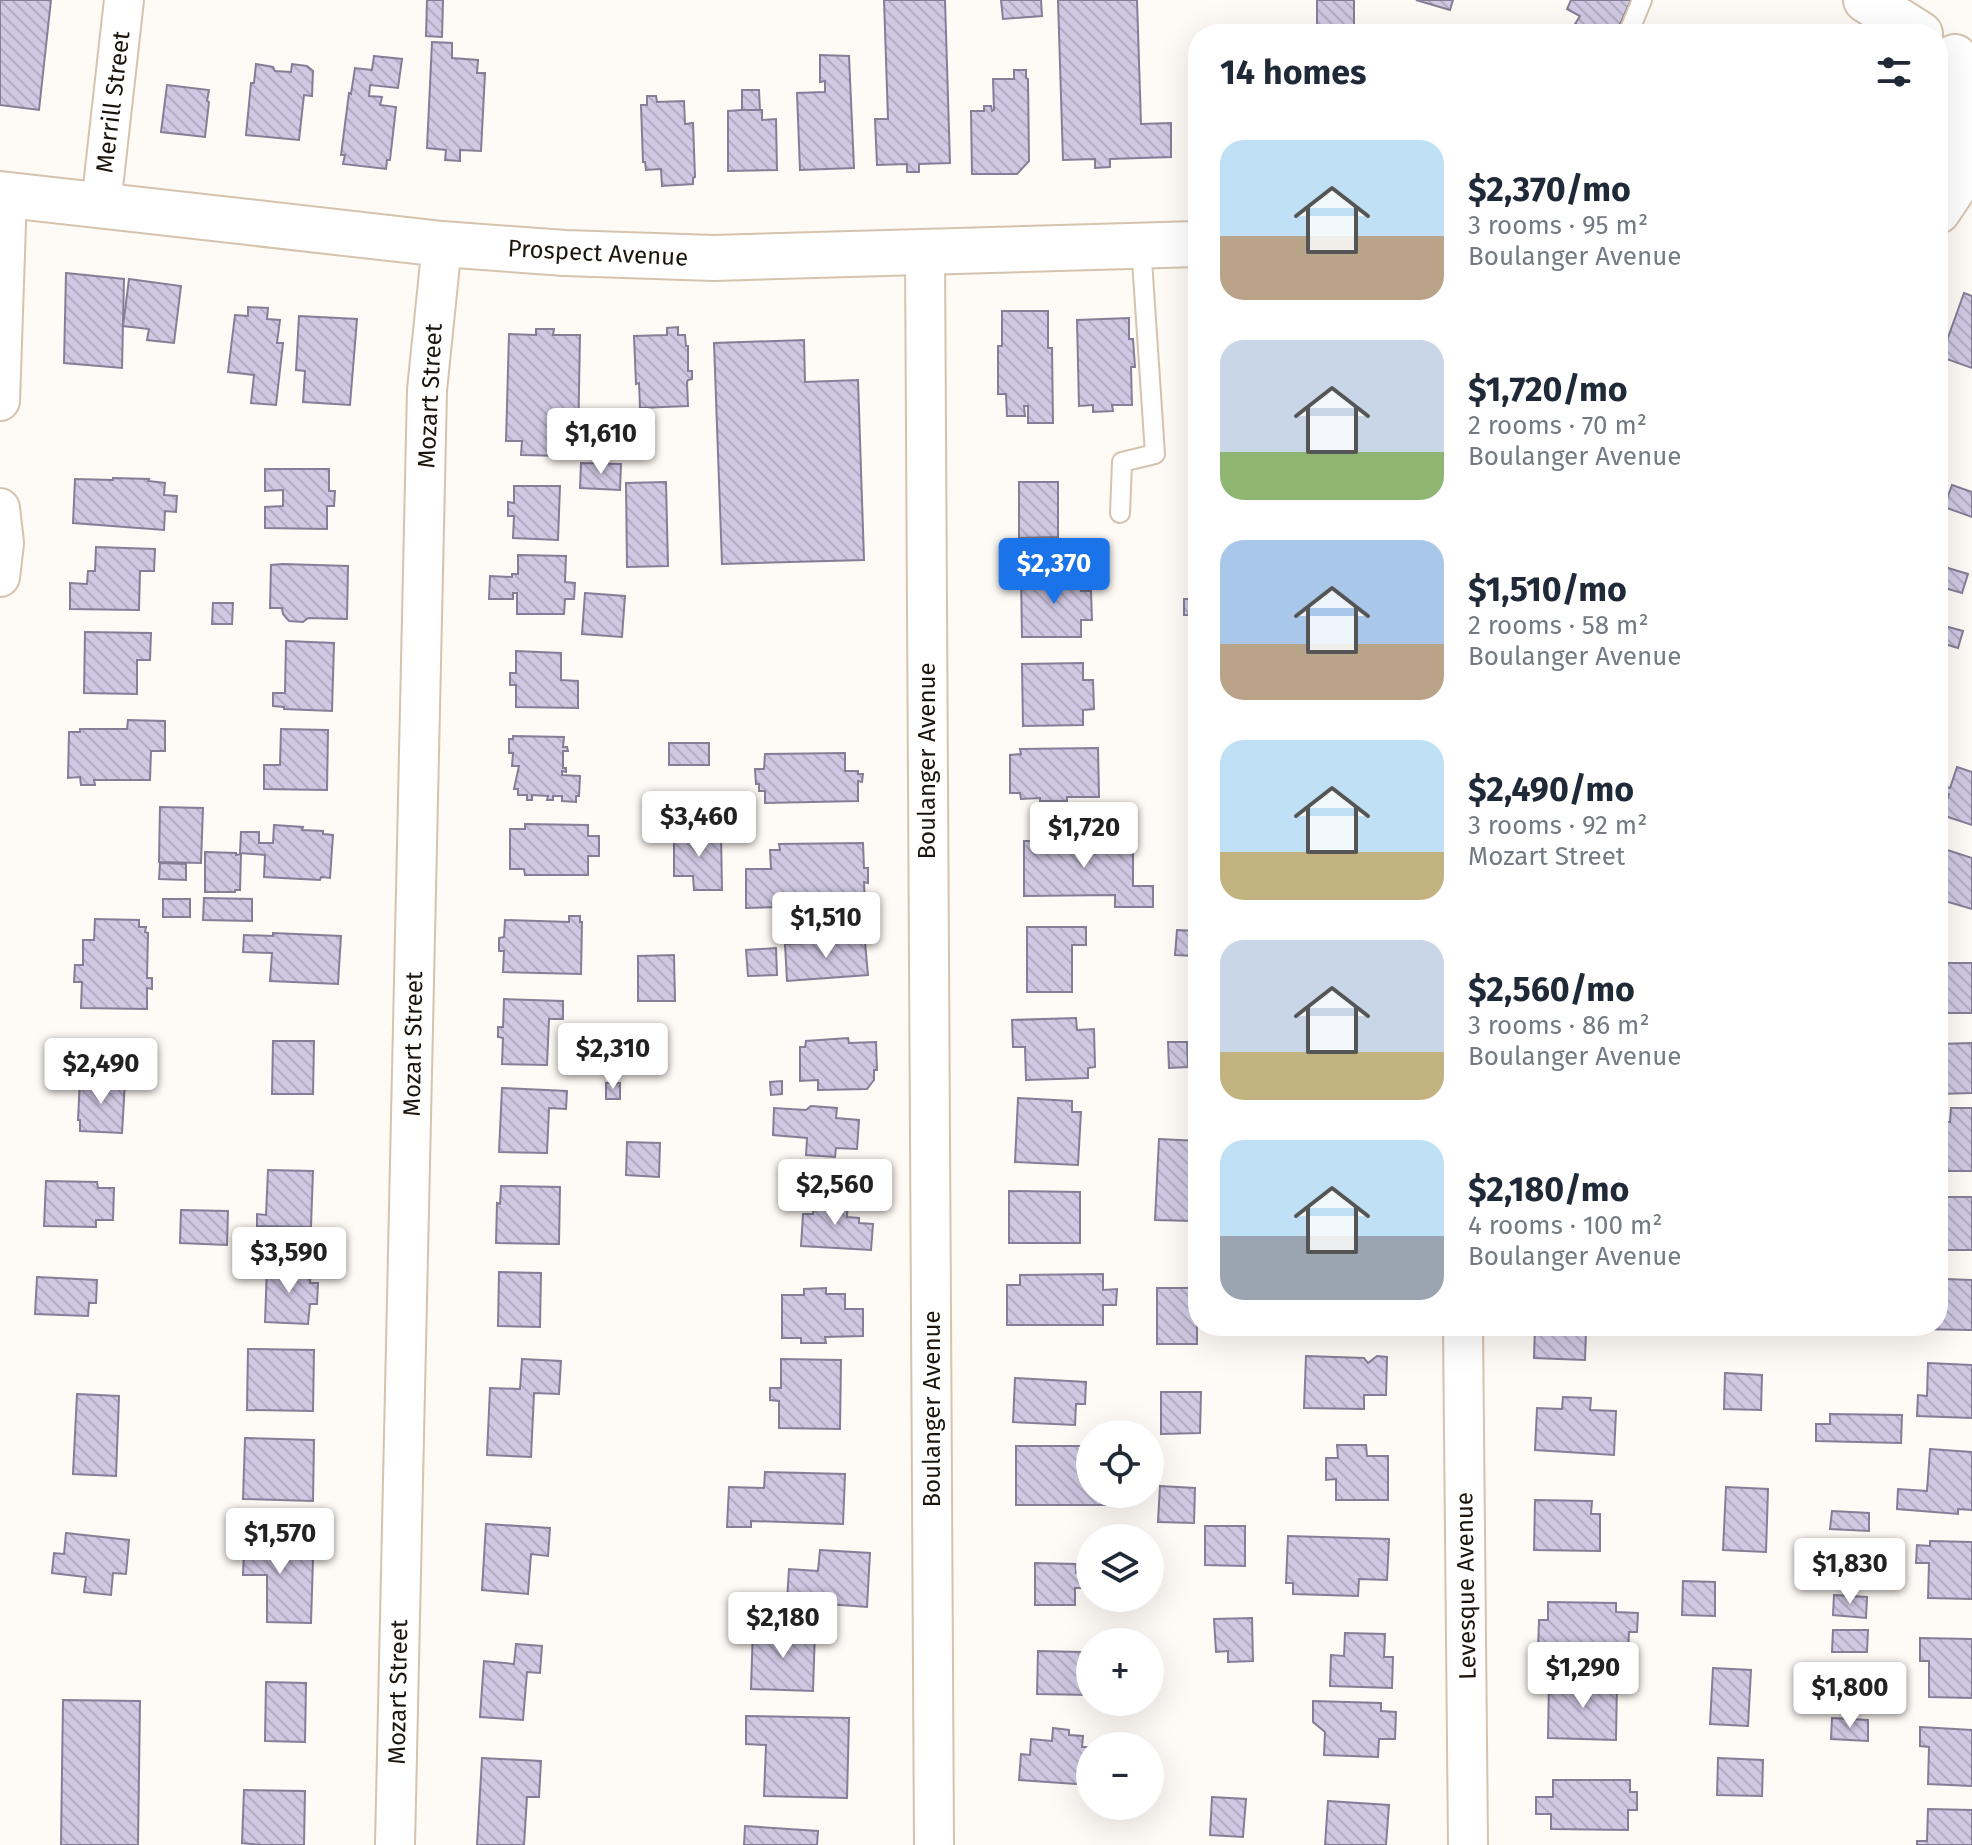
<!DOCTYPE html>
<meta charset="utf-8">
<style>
body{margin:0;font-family:"Fira Sans",sans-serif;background:#f6f6f7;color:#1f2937;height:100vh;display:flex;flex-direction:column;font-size:30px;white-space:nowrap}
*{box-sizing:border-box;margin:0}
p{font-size:26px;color:#747a83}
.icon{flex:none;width:44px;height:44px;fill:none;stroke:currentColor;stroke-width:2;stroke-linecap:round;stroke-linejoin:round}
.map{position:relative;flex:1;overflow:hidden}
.sheet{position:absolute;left:1188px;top:24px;width:760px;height:1312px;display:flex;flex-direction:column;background:#fff;border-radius:32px;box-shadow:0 8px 32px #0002}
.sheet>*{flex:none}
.controls{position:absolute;left:1076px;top:1420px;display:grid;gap:16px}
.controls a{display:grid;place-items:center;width:88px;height:88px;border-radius:50%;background:#fff;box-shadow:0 8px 32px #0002;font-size:40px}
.price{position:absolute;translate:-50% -68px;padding:0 18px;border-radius:8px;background:#fff;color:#222;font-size:26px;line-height:52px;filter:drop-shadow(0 2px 4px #0008)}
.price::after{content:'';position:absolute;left:50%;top:48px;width:24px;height:18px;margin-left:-12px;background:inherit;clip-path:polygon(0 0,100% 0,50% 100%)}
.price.active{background:#1a73e8;color:#fff}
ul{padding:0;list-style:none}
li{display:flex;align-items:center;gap:24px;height:200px;padding:0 32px}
li span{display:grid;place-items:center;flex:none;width:224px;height:160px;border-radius:24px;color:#555}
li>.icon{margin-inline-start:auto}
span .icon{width:96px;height:96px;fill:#fffc;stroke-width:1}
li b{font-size:34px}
h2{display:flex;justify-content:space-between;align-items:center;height:96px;padding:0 32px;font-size:34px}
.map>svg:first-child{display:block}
.building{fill:url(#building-back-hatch);stroke:#857e96;stroke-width:2}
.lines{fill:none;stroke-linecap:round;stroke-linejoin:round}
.service-casing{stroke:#d6c3ad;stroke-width:22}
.minor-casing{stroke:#d6c3ad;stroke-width:42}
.secondary-casing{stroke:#d6c3ad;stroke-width:48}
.service{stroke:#fff;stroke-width:18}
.minor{stroke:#fff;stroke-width:38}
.secondary{stroke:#fff;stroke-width:44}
.labels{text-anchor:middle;stroke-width:7;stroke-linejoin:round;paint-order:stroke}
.street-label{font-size:24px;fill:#1b140c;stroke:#fff}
</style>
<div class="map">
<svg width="1972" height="1845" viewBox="0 0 1972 1845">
<defs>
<pattern id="building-back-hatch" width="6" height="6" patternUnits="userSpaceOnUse" patternTransform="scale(2)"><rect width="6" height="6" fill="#d0c9e4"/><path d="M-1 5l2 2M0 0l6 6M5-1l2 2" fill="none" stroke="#b2acc2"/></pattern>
</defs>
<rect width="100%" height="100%" fill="#fefaf5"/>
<!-- building -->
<g class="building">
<path d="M0,0H51L39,110L0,105Z"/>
<path d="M427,0H443L442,37L426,36Z"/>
<path d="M884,0H945L950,163L919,164V172H907V164L877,165L875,119H888Z"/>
<path d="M1001,0H1041L1042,16L1003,19Z"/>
<path d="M1058,0H1137L1141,124L1171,123V157L1110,159V167L1095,168V159L1063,160Z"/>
<path d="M1317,0H1354V28L1317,29Z"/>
<path d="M1416,0H1453L1450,10Z"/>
<path d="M1571,0H1631L1616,33L1602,27L1599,34L1575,24L1580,16L1567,9Z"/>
<path d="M432,42L452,43V58L478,60L477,73H485L481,151L460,150V161L445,160L446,150L427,148Z"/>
<path d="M820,55L849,56L854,168L800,170L797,93L825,92V81L820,82Z"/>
<path d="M374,56L402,59L398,88L370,85L369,96L382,97L380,105L396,107L390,160H387L386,169L343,164L345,155H341L349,93L351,94L355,68L372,70Z"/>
<path d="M256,64L273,67L275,71L291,72L292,64L307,66L313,71L312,96L304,95L299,140L246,135L251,83H254Z"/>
<path d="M1014,70H1026V78L1028,79L1029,161L1017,174H972L971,111H984V106H991L992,111L994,110L993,79H1014Z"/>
<path d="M167,85L209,90L207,101L209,102L205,137L161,132Z"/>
<path d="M742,90H759L760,110H742Z"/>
<path d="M647,96H656L657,102L684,101L685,124L693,123L695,177L693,178V184L662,186L661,169L646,170L645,162H643L641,105H647Z"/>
<path d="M742,110H762V120L776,119L777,170L728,171V111Z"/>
<path d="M66,273L124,279L122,368L64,363Z"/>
<path d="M129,279L181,286L174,343L147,340L149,329L123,326Z"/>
<path d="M1964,293L1972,296V368L1941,357Z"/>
<path d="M248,307L268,308L267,319L280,320L277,343H283L276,405L251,403L254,375L228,372L235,315L248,316Z"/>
<path d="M1002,311H1048V348H1052L1053,423H1028V406H1024L1025,416H1007L1006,394H998V346H1002Z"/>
<path d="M299,316L357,319L350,405L303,402L305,371L296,370Z"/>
<path d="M1129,318V339H1133L1135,367H1131L1132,405H1112L1113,411L1093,412V405L1079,406L1077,320Z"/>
<path d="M678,327V335H685L686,346H688V371H692V379L688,380L687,382L688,406L640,408L639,383L636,384L634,336L667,335V328Z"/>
<path d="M536,329H554L553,335H580L578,443L565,442L564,456L521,455L522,441H506L509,334L536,335Z"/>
<path d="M804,340L805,382L858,380L864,560L722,564L714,343Z"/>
<path d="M581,463L621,464L620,490L580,488Z"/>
<path d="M265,469H329V491H335L334,506H327V529L265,528V507L283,506V490L265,491Z"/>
<path d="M113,478L149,479L148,481L165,483L164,495L177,496L176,512L165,511L164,530L73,523L75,479L113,480Z"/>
<path d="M666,482L668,566L627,567L626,483Z"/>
<path d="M1019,482H1058V537L1019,538Z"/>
<path d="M1952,485L1972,492V517L1944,507Z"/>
<path d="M514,486H560L558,540L513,538L514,516H508V502L514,503Z"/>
<path d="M96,547L155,549L154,571H140L139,610L70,609V583L87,584L88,571H95Z"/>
<path d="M518,555L566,556L565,582L575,583L574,599H565L564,614H517V593H513V599H489L490,576L512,577V574H518Z"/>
<path d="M283,564L348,566L347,619L308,618L303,622L289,621L283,614L282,608H270L271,565Z"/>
<path d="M1938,565L1968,574L1962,593L1938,586Z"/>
<path d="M1081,575V591H1091L1092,620H1081V637H1022L1021,576Z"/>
<path d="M585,593L625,596L622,637L582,634Z"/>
<path d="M1184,599H1194L1193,615H1184Z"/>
<path d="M213,603H233L232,624H212Z"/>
<path d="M1941,625L1963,631L1958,648L1938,642Z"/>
<path d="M85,632L151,633L150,660H137V694L84,693Z"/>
<path d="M286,641L334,643L332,711L284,709V707L273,706V693H285Z"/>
<path d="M516,651L561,653V680L578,681V708L516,707V685H510V673H516Z"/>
<path d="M1083,663V680H1093L1094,709L1083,710V725L1023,726L1022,664Z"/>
<path d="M128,720L165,721V751H151L150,780H94L95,785H81L80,777L68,778L69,732H80V729H127Z"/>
<path d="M281,729L328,730L327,790L264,789V765H280Z"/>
<path d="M513,736L564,737L563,747H567L568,751H563V768H566V772L562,771V775L580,776L579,796H576V802L562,801V796H553V800H547L548,796L532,795V800H527V795H518V789H514L519,766H512L513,753H509V739H513Z"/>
<rect x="669" y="743" width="40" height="22"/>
<path d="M1098,748L1099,797H1067V801H1040V798L1021,799L1020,793H1010V755L1021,754L1020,749Z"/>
<path d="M845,753V771H858V774H863L862,782L858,781V801L765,803V791H759V784H756L755,769H764L765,754Z"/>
<path d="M1957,767L1972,772V825L1942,815L1949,794L1943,793L1945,786L1950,788Z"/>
<path d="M160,807L203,808L201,863L159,862Z"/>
<path d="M525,824L588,825V836H599V856H588V875H525L524,869H510V829H525Z"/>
<path d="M274,825L303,827L302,830L323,831V834L333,835L330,878L321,877L320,880L264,877L265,855L240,853L241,832H259V843H273Z"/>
<path d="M674,833H721L722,890H694L693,876H674Z"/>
<path d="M1059,839H1133V886H1153V907H1115V895L1024,896V841H1059Z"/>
<path d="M863,843L864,868H868V883L864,882L865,906L786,907V911H776V907L746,908V869H771L770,850H780L779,844Z"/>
<path d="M1938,847L1972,858V909L1938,899Z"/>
<path d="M205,852L236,853V855L241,854L240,890H235V892H205Z"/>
<path d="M160,863L186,864V880L159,879Z"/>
<path d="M204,898L252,899V921L203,920Z"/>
<rect x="163" y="899" width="27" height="18"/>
<path d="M569,916H580V922H582L581,974L503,972L504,951H499V938L504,937L505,920L569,922Z"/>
<path d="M95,919L139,920V927H146L145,932L148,933L147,978H152V989L147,988V1009L81,1008L82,982H74L75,965H83V940H94Z"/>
<path d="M1027,927H1086V945H1072V992H1027Z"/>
<path d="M1177,930L1197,931L1196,956L1175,955Z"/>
<path d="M273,933L341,936L338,984L270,981L272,953L243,952L244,935L273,936Z"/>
<path d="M854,941V943L865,942L868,975L787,981L785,944Z"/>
<path d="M776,948L777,975L748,976L746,950Z"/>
<path d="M674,955L675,1001H638V956Z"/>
<rect x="1938" y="963" width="34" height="50"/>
<path d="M504,999L563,1001V1019H549L547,1065L502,1064L503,1038L498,1037V1027H503Z"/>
<path d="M1076,1018L1077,1030L1094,1029L1095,1067L1088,1068V1078L1026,1080L1025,1047H1013L1012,1020Z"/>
<path d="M626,1036V1056H611V1037Z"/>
<path d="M848,1038L849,1043L876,1042L877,1070H874V1080L867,1089L818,1090V1080L800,1081V1047H805L806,1041Z"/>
<rect x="640" y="1039" width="16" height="21"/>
<path d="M273,1041H314L313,1094H272Z"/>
<path d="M1168,1042H1187L1188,1067L1169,1068Z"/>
<path d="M1972,1043V1093L1938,1094V1044Z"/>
<path d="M80,1079L125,1082L122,1133L80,1131V1120H78Z"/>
<path d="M782,1081V1094L771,1095L770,1082Z"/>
<rect x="606" y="1083" width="14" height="16"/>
<path d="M502,1088L567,1091L566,1109L549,1108L547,1153L499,1152Z"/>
<path d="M1018,1098L1072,1101V1112H1081L1078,1165L1015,1162Z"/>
<path d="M811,1106L837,1108L836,1118L859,1120L857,1149L836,1148L835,1157L806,1155L807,1138L773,1135L774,1108L806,1110Z"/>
<path d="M1951,1108H1972V1171H1938V1122H1950Z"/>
<path d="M1159,1139L1198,1141L1194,1221L1155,1220Z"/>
<path d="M627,1142L660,1143L659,1177L626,1175Z"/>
<path d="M268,1170L313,1171L311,1227L257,1226V1214L266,1215Z"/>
<path d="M46,1181L97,1182L98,1188H114L113,1220H96V1227L44,1226Z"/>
<path d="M501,1186L560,1187L559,1244L496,1243L497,1203L500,1204Z"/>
<path d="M1009,1191L1080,1192V1243H1009Z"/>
<path d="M814,1196L848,1199L847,1217L859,1218V1223L873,1224L871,1250L801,1246L803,1214H813Z"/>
<rect x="1938" y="1197" width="34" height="53"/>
<path d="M181,1210L228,1211L227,1245L180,1243Z"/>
<path d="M267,1266L311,1268L310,1283H318L317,1304H310L308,1324L265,1322Z"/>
<path d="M499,1272L541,1273L540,1327L498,1326Z"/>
<path d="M1103,1274V1290L1117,1289L1116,1305H1103V1325H1007V1285H1020V1275Z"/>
<path d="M37,1277L97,1280L96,1303H89L88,1316L35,1314Z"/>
<path d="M1945,1279L1972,1280V1330L1914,1329V1326H1938V1281H1945Z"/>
<path d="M826,1288V1294H845V1309H863V1336L825,1337L826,1343H801V1338H782V1295H804V1289Z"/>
<rect x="1157" y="1288" width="40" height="56"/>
<path d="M1535,1326H1604V1332H1586L1585,1360L1534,1358Z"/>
<path d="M248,1349L314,1350L313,1411L247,1410Z"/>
<path d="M1306,1356L1364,1358L1368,1363L1377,1356L1387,1357L1386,1395H1364V1409L1304,1408Z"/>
<path d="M522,1359L561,1361L559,1394L534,1393L531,1457L487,1455L490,1388L520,1389Z"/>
<path d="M781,1359L841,1360L840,1429L779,1428V1401L770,1400V1388H781Z"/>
<path d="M1928,1363L1972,1365V1418L1917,1416L1918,1395L1927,1396Z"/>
<path d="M1725,1373L1762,1375L1761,1410L1724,1409Z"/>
<path d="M1015,1378L1086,1382L1085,1404H1076L1075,1425L1013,1422Z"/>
<path d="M1161,1392H1201L1200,1433L1161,1434Z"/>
<path d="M77,1394L119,1396L116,1476L73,1474Z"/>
<path d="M1563,1397L1591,1398L1590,1410L1616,1411L1614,1455L1535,1450L1537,1408L1562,1409Z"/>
<path d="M1830,1414L1902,1415L1901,1443L1816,1441V1424H1830Z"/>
<path d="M245,1438L314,1440L313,1501L243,1499Z"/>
<path d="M1337,1445H1366L1367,1456H1388V1500H1336V1479L1326,1480V1458H1338Z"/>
<path d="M1016,1446H1090V1494H1108V1505H1016Z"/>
<path d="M1930,1449L1972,1452V1510L1958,1509V1514L1897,1509L1898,1489L1927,1491Z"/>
<path d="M765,1472L845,1474L843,1524L751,1521V1527H727L729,1487L764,1488Z"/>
<path d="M1160,1486L1195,1488L1194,1523L1158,1522Z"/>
<path d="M1726,1487L1768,1489L1766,1552L1723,1550Z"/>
<path d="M1535,1500L1592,1501L1591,1514H1600V1551L1534,1550Z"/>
<path d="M1832,1511L1869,1513V1531L1830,1529Z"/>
<path d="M486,1524L550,1528L548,1556L531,1554L528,1594L482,1590Z"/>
<path d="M1205,1526H1245V1566L1205,1565Z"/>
<path d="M245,1528L284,1529L283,1558L313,1559L311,1623L267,1622V1575H243Z"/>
<path d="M66,1533L129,1540L126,1574L113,1573L111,1595L84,1592L86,1577L52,1573L54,1553L64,1554Z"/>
<path d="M1288,1536L1389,1539L1387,1580L1359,1579L1358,1596L1293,1594V1583H1286Z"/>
<path d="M1930,1541L1972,1542V1599L1928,1598L1929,1563H1916L1917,1545L1930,1546Z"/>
<path d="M820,1550L870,1553L867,1607L787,1601L789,1569L818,1571Z"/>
<path d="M1035,1563L1076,1564V1573H1090V1588H1075V1605H1035Z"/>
<path d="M1683,1581L1715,1582V1616L1682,1615Z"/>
<path d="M1834,1595L1867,1597L1866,1618L1833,1615Z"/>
<path d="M1548,1602L1616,1603V1612L1638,1613L1637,1632H1629L1628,1653L1538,1651L1539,1620H1548Z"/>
<path d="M1252,1618L1253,1661L1228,1662V1651L1216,1652L1214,1619Z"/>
<path d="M753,1628L815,1630L813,1691L751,1689Z"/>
<path d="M1833,1630H1868L1867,1652H1832Z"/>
<path d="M1345,1633L1385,1634L1384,1657H1393L1392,1688L1330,1686L1331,1655L1344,1656Z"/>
<path d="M1920,1638L1972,1639V1698L1929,1697V1661H1920Z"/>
<path d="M516,1644L542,1646L540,1673L527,1672L523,1720L480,1717L484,1661L514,1664Z"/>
<path d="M1038,1651L1081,1652V1661H1090V1695L1037,1694Z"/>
<path d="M1713,1668L1751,1670L1748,1726L1710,1724Z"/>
<path d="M1549,1680L1617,1681L1616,1740L1548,1738Z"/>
<path d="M266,1682L306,1683L305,1742L265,1741Z"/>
<path d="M63,1700L140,1701L138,1845H61Z"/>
<path d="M1313,1701L1381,1703V1711L1396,1712L1395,1739H1379L1378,1757L1324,1755L1325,1732L1313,1722Z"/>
<path d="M746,1716L849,1718L847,1798L764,1796L766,1745L746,1744Z"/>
<path d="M1832,1718L1868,1720V1741L1831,1739Z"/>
<path d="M1920,1727L1972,1730V1786L1928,1784L1929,1747L1920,1746Z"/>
<path d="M1053,1728L1069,1730V1735L1083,1736L1082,1747H1090V1785L1019,1780L1021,1754L1030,1755L1031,1739L1052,1741Z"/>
<path d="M482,1758L541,1761L539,1797H527L524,1845H477Z"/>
<path d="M1718,1758L1763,1760L1762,1796L1717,1795Z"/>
<path d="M1553,1780H1630V1792H1637V1810H1628V1830L1551,1829V1814H1536V1797H1553Z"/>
<path d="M244,1790L305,1791L304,1845H261L242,1843Z"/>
<path d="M1212,1797L1246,1799L1243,1837L1210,1835Z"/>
<path d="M1328,1801L1389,1805L1386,1845H1325Z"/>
<path d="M1928,1809L1972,1810V1845H1917V1841H1927Z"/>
<path d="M745,1826L818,1831L817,1845H744Z"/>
</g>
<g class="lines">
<defs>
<g id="service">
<path d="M1628,34L1642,0"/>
<path d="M1120,513L1122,462L1155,454L1141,245"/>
</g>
<g id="minor">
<path d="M101,205L124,0"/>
<path d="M925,252L934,1845"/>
<path d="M0,401L7,194"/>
<path d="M0,508L4,543L0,577"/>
<path d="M1463,1326L1468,1845"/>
<path d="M395,1845L427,390L442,244"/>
</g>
<g id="secondary">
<path d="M1866,0L1920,34"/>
<path d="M0,194L442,244L565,253L714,258L1198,244"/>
<path d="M1938,211L1954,187L1964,161L1969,128L1968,94L1955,57"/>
</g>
</defs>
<!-- service casing -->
<use href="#service" class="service-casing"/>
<!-- minor casing -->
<use href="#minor" class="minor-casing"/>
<!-- secondary casing -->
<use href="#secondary" class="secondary-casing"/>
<!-- service -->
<use href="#service" class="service"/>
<!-- minor -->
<use href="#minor" class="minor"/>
<!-- secondary -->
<use href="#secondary" class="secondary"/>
</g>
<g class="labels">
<!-- street labels -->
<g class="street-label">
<text transform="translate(113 102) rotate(-83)" y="8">Merrill Street</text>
<text transform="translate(598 253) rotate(3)" y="8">Prospect Avenue</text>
<text transform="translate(430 396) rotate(-87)" y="8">Mozart Street</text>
<text transform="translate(927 761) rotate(-90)" y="8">Boulanger Avenue</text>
<text transform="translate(413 1044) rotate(-89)" y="8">Mozart Street</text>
<text transform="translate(932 1409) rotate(-90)" y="8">Boulanger Avenue</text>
<text transform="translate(1466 1586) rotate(-91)" y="8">Levesque Avenue</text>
<text transform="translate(398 1692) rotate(-89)" y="8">Mozart Street</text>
</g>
</g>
</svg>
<div class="controls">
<a><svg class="icon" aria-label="locate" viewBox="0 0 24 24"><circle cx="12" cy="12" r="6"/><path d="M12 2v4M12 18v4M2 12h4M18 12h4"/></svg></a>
<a><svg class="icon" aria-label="layers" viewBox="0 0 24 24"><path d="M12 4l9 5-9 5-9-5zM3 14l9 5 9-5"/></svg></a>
<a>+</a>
<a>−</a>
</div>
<b class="price" style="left:601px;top:476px">$1,610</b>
<b class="price active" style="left:1054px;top:606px">$2,370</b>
<b class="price" style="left:699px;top:859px">$3,460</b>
<b class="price" style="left:1084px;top:870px">$1,720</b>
<b class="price" style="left:826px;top:960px">$1,510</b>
<b class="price" style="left:613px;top:1091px">$2,310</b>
<b class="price" style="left:101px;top:1106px">$2,490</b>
<b class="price" style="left:835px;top:1227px">$2,560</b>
<b class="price" style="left:289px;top:1295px">$3,590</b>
<b class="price" style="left:280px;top:1576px">$1,570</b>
<b class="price" style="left:1850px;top:1606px">$1,830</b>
<b class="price" style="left:783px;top:1660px">$2,180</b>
<b class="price" style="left:1583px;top:1710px">$1,290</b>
<b class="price" style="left:1850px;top:1730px">$1,800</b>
<section class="sheet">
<h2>14 homes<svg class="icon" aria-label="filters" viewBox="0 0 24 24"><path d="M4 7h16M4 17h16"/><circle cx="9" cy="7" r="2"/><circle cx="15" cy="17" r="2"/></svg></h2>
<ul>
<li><span style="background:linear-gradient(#bfe0f5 60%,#b9a48a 0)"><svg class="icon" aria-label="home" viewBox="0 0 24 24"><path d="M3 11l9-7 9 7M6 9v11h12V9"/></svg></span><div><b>$2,370/mo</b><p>3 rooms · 95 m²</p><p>Boulanger Avenue</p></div></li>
<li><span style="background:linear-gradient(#c9d6e8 70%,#8fb573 0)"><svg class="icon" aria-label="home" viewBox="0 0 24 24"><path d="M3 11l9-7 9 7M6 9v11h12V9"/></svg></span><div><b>$1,720/mo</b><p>2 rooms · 70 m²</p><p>Boulanger Avenue</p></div></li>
<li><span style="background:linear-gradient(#a9c7e8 65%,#b9a48a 0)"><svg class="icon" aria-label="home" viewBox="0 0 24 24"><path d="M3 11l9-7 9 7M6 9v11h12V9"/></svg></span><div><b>$1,510/mo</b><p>2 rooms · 58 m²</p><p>Boulanger Avenue</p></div></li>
<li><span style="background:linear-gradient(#bfe0f5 70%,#c2b280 0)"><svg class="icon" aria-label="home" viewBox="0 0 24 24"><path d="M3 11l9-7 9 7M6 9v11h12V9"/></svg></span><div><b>$2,490/mo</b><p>3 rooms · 92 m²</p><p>Mozart Street</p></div></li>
<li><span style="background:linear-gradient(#c9d6e8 70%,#c2b280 0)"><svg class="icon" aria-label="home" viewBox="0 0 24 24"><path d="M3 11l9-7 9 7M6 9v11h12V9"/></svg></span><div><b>$2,560/mo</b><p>3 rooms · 86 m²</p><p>Boulanger Avenue</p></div></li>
<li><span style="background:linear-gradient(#bfe0f5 60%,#9aa5b1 0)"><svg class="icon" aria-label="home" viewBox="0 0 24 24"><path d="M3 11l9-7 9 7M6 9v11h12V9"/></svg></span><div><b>$2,180/mo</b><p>4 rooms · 100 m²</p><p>Boulanger Avenue</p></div></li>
</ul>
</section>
</div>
